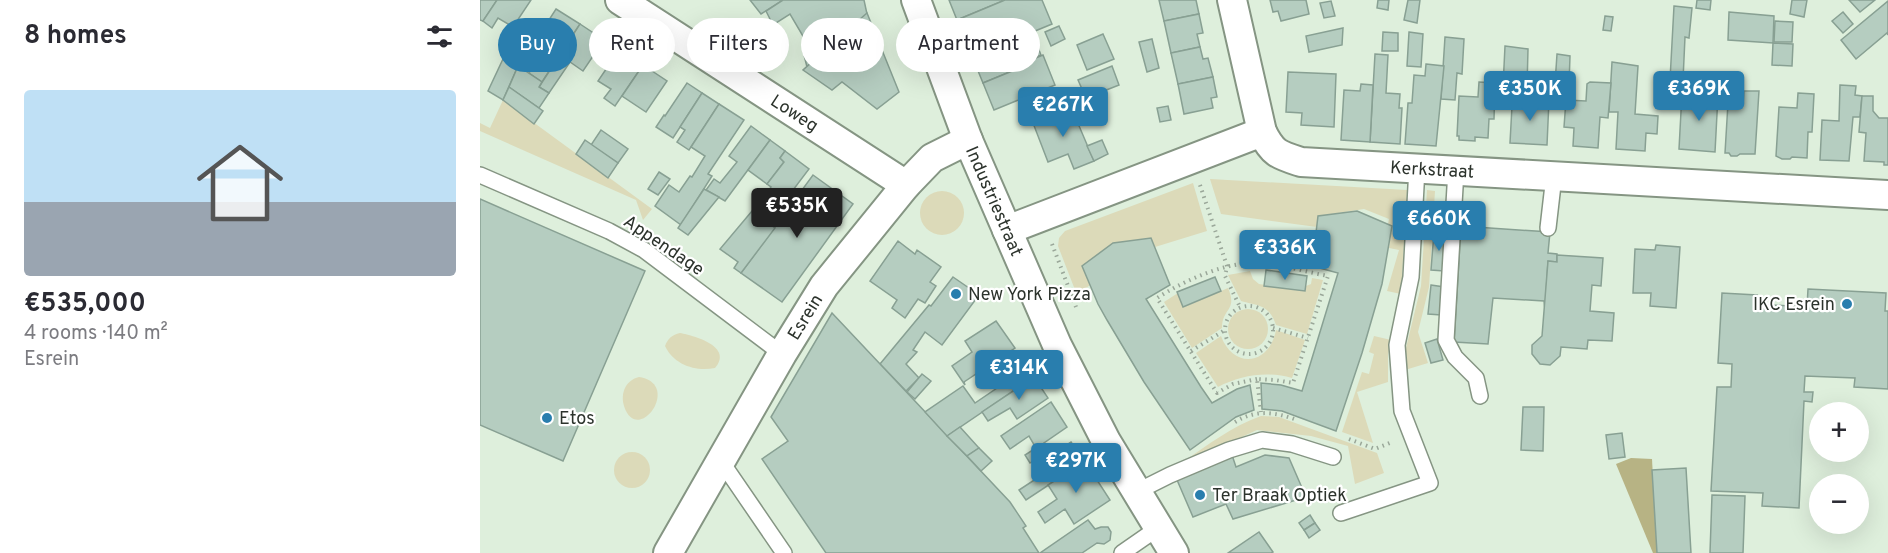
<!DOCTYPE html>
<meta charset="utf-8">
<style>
body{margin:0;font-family:Overpass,sans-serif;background:#f2f2f3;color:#2b2b33;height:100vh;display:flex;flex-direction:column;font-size:22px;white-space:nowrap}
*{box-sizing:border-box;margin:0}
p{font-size:20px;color:#7c7c81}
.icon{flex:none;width:33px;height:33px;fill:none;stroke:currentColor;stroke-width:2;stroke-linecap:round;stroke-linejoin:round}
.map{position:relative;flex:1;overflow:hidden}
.sheet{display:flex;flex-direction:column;background:#fff;width:480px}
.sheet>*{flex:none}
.banner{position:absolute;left:18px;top:18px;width:570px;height:54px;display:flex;gap:12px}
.buttons{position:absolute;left:1329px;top:402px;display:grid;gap:12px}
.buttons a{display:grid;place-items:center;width:60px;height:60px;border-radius:50%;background:#fff;box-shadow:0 6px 24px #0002;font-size:30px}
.price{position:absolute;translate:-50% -51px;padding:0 14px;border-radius:6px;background:#297eae;color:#fff;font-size:20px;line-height:39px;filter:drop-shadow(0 2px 3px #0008)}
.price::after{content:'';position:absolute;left:50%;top:36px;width:18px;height:14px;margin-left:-9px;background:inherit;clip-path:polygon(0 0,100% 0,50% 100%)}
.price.on{background:#222;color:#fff}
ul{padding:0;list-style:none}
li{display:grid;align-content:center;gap:12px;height:318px;padding:0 24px}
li+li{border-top:2px solid #e1e1e2}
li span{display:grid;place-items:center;height:186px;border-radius:6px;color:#555}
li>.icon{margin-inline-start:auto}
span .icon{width:108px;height:108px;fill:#fffc;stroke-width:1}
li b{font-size:26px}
h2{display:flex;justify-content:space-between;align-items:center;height:72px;padding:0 24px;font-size:26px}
.chip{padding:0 21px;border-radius:27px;background:#fff;box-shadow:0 6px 24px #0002;font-size:21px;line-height:54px}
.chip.on{background:#297eae;color:#fff}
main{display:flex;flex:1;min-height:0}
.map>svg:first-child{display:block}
.green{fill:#dcdab9}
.forest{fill:#b7b384}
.building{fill:#b5cdc0;stroke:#88a093;stroke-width:1.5}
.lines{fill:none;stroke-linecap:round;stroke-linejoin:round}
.lane-casing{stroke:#859583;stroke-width:18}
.street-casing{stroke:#859583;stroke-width:32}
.path{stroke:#9aa799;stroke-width:4;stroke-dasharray:1.5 4.5;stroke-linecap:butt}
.lane{stroke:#fff;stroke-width:15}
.street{stroke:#fff;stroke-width:28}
.poi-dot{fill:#297eae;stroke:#fff;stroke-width:2}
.labels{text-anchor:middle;stroke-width:4.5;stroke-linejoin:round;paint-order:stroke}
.street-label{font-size:18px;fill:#2c332c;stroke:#fff}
.poi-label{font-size:18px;fill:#2c332c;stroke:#fff;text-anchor:start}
</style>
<main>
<section class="sheet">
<h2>8 homes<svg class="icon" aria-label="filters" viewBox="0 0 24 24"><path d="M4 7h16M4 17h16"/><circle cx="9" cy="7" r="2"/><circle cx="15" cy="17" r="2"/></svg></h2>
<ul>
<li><span style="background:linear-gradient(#bfe0f5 60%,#9aa5b1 0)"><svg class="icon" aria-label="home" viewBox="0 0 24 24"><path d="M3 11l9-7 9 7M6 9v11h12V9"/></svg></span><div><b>€535,000</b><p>4 rooms · 140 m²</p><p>Esrein</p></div></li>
</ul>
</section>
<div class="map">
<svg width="1408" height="553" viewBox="0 0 1408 553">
<rect width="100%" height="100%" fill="#deefdc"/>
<!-- green -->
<g class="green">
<path d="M23,100L172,209L163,220L156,200L0,131V123L10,128Z"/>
<path d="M730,179L927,190L921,294L907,291L919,250L909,248L912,226L908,224L909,219L884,209L839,216L837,227L741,214Z"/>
<path d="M713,183L727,231L675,247L670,238L633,243L603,266L610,285L597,295L578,246L579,238L585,231Z"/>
<path d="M947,190L955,191L949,287L938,332L948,363L925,370V352L941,286Z"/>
<circle cx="462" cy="213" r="22"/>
<path d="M770,271L773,279L779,284L825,291L826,286L831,284L832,278L843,280L827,334L796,325C789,304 778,306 761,301L748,275Z"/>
<path d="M748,288C758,311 742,308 742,328L712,348L684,302L698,293L704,307Z"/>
<circle cx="768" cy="329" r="20"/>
<path d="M796,330L825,340L812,378C787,371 761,375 738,387L716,353L741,336C753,369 789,366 796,330Z"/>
<path d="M200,333C216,336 253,347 235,368C216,372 194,365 185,346C188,338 192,335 200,333Z"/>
<path d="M894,336L911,340L908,355V382L877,392L893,443L862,432L882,372L889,374L894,354L889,352Z"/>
<path d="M159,377C203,384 157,447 144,406C140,393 146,380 159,377Z"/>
<path d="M781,416L799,417L897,453L904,473L875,484L868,446L831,436L777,430L703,464V462C728,445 752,426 781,416Z"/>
<circle cx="152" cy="470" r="18"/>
</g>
<!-- forest -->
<path class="forest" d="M1151,458L1172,459L1177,553H1173L1136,464Z"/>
<!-- building -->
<g class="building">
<path d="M0,0H17L3,21L0,20Z"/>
<path d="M17,0H51L33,27L18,18L12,28L3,21Z"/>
<path d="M270,0H303L281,14Z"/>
<path d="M303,0H384L387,14L327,67L323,51L330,48L310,14L293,25L286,11Z"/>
<path d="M469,0H525L477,20Z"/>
<path d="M525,0H562L572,24L492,57L477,20Z"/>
<path d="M679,0H716L719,14L684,21Z"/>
<path d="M790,0H826L829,14L801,21L798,11L793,12Z"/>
<path d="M898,0H909L908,10L897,8Z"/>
<path d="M928,0H940L937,23L924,20Z"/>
<path d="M1217,0H1231L1230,10L1216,8Z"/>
<path d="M1312,0H1327L1324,17L1310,14Z"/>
<path d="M1369,0H1395L1380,12Z"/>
<path d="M851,1L855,16L844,18L840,3Z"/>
<path d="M1408,1V35L1407,33L1376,59L1361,40Z"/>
<path d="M1194,6L1212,8L1209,38L1205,37L1203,80H1190Z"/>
<path d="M76,9L100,24L62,82L49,73L66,47L56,40Z"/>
<path d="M1249,12L1294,16L1293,43L1248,40Z"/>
<path d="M1363,12L1373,24L1363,33L1352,21Z"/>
<path d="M387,13L419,92L397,109L362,82L352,90L323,70Z"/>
<path d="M719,14L723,33L717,34L720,47L691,53L684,21Z"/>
<path d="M1125,16L1133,17L1131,31L1123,30Z"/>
<path d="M1295,21L1313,22L1312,42H1294Z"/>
<path d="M100,24L124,40L103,71L90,62L69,93L59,87Z"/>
<path d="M579,26L585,39L571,46L565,32Z"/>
<path d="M863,28L862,45L829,52L826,36Z"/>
<path d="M903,32L918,33V51H902Z"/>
<path d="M929,32L943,34L941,67L927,66Z"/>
<path d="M623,34L634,59L607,70L597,45Z"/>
<path d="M554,37L561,55L541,64L542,67L503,83L494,61Z"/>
<path d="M965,37L984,39L982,74L977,73L975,100L961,99Z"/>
<path d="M672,39L679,68L667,72L659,42Z"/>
<path d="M1293,43L1313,44L1312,66L1292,65Z"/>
<path d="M1025,46L1048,49L1047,88L1023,87Z"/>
<path d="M720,47L723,59L728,58L733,77L698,84L691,53Z"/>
<path d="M139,50L163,65L135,106L124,98L131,89L118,81Z"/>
<path d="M895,54L908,55L906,93L920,94L919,108H922L920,144L890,142Z"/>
<path d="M1077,54L1090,56L1089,85L1075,84Z"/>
<path d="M563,55L575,85L514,110L503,83L542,67L541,64Z"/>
<path d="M23,59L38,66L23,100L8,91Z"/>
<path d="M1132,62L1158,66L1155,114L1178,116L1177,134L1166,133L1165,151L1136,149L1138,112H1129Z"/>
<path d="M946,64L964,66L956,146L925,144L928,103H932L934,75L945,76Z"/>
<path d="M163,65L187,81L166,112L142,96Z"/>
<path d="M38,66L62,82L59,87L69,93L59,108L29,87Z"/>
<path d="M632,66L639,85L606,98L598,80Z"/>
<path d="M808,72L856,74L854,127L821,125L822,113L806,112Z"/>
<path d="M733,77L737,97L731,98L733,108L704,114L698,84Z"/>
<path d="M999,82L1015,83L1014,119H1009L1008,138L995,137V141L979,140V136H977L979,96L998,97Z"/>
<path d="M1110,82L1131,83L1128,118L1120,117L1118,148L1093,146L1094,128L1084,127L1086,100L1106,101L1107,84Z"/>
<path d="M207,83L222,93L193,138L176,127L184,115L185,116Z"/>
<path d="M881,84L893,85L890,142L861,140L864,90L880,91Z"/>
<path d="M1360,85L1376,86L1375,95L1382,96L1380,117H1373L1369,161L1340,160L1342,120L1359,121Z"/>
<path d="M29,87L63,111L54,124L23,100Z"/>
<path d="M579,88L585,102L558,113L552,98Z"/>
<path d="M1264,91H1279L1275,154H1260L1257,156H1251L1249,153H1245L1248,103L1263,104Z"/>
<path d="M222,93L239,104L209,150L197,142L205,130L200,127Z"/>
<path d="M1202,93L1238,95L1235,152L1199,149Z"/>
<path d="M1318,93L1334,94L1332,132H1328L1327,158L1312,157L1310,159H1302L1296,156L1299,107L1317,108Z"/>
<path d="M1382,96H1393V111L1399,118H1408V165H1404V162L1384,161L1386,133L1379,132Z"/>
<path d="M1040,99L1069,100L1067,145L1030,143L1032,106Z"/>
<path d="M239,104L264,120L228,174L232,176L201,225L175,206L189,185L199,192L210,176L212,177L225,156L211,147Z"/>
<path d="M688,106L691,120L680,122L677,108Z"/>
<path d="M591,107L614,161L594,169L588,154L568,162L553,123Z"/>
<path d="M271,126L290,140L245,201L226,190L234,179L240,183L257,162L249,156Z"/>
<path d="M121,130L148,149L138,163L111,145Z"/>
<path d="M105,140L138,163L128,178L96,154Z"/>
<path d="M290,140L305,151L300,158L304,162L287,184L268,170Z"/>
<path d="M622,140L628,154L614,161L607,146Z"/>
<path d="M305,151L329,169L307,198L302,195L293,207L283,199L291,187L287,184L304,162L300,158Z"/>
<path d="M179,172L190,179L178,195L168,189Z"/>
<path d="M333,175L373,204L302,302L261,273Z"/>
<path d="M224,189L239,197L208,235L198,228Z"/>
<path d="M0,199L165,271L83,461L0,425Z"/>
<path d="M272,211L295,228L261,273L254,268L258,262L240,249Z"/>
<path d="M877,211L912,226L902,284L882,353L856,431L802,411L782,409L781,383L801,385L822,391L858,273L832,266L838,216Z"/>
<path d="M981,226L1070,232L1068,253L1077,254V262L1068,261L1065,310L1064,301L1013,298L1008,344L974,342Z"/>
<path d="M954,232L966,233L964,271L951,270Z"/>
<path d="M671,238L690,285L666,299L721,387L732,403L757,389L770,385L774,410L756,417L710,450L664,382L627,320L618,304L602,266L633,243Z"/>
<path d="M418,241L435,254L437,250L461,267L450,282L456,286L445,303L438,299L425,318L412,308L417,300L390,281Z"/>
<path d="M1176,245L1200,247L1196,308L1170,306L1171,293H1153L1155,249L1175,250Z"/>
<path d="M1077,255L1123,258L1121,286L1112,285L1110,311L1134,313L1132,341L1108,340L1107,349L1081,347L1080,356L1070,365L1060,364L1052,354V345L1062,336L1068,261L1077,262Z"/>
<path d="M786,270L827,276L825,291L784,286Z"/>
<path d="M473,277L499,295L462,345L445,332L433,350L437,352L426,364L439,378L426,391L400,364L449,305L451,306Z"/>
<path d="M735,277L741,291L703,307L697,292Z"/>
<path d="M951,285L964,287L961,315L948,314Z"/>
<path d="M1328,289L1406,293L1405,311H1408V389L1374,387L1375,378L1325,376L1324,392H1333L1332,402L1324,401L1319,508L1282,506L1283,493L1231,491L1237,387H1251L1252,364L1238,363L1242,293L1277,295V304L1327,307Z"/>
<path d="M352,313L530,502L546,526L543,528L559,553H346L282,459L308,441L291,417Z"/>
<path d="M516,321L535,348L484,382L485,385L472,366L492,352L485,341Z"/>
<path d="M957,339L963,360L951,363L945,343Z"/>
<path d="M538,353L554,377L467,436L445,412L483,386L495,403L517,388L507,373Z"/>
<path d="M442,374L451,381L435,399L427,392Z"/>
<path d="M554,377L568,398L537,419L530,408L508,421L502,412Z"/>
<path d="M571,402L587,427L564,443L569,450L550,463L545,455L556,448L549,436L530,449L521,436Z"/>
<path d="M1043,407H1064L1063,451L1041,450Z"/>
<path d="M480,427L499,448L487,456L467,436Z"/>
<path d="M1142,433L1145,457L1129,459L1126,435Z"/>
<path d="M591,442L604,461L608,459L546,500L539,490L562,475L555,466Z"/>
<path d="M499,448L512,461L501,471L487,456Z"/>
<path d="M752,455L756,467L785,455L809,458L826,497L753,519L746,504L713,517L697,480Z"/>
<path d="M608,459L621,478L617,480L630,500L594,524L585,509L565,523L558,512L577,499L568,485Z"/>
<path d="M1206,468L1211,553H1177L1172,470Z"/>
<path d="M1232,495L1265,496L1263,553H1230Z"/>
<path d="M830,515L835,523L824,530L819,523Z"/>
<path d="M608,520L615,529L621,527H628L631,532L630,540L624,544L617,543L602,553H560Z"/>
<path d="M835,523L840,530L829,538L824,530Z"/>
<path d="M779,532L793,552L791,553H748Z"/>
</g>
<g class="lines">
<defs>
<g id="lane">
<path d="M976,170L966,340L975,357L996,378L1000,396"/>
<path d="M0,175L129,231L164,250L302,354"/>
<path d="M1068,228L1074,176"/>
<path d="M241,461L304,553"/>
<path d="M656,492L690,475L749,450L782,440L812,444L853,457"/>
<path d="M861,513L950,483L922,411L917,345L931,277L937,168"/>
<path d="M642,553L678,528"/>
</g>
<g id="street">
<path id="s1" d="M140,0L426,185"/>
<path id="s2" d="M436,0L488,140L577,345L626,441L694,553"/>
<path d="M752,0L782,132"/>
<path id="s3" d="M527,230L782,132C793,154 799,155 821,162L1408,195"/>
<path id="s4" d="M188,553L302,354L344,286L426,185L452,158L488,140"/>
</g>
</defs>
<!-- lane casing -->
<use href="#lane" class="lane-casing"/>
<!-- street casing -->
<use href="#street" class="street-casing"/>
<!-- path -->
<g class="path">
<path d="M720,185L747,266L745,276L760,307"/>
<path d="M572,244L596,307"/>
<circle cx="769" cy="330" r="24"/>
<path d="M793,328L828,338"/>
<path d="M711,351L745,330"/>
<path d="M777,379L753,384L737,393L677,298C705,280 749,260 783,263C804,265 826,272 848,276L813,383L795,380L777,379L781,412"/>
<path d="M755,422C776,409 795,412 817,420"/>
<path d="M869,439L895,449L912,442"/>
</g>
<!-- lane -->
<use href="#lane" class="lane"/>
<!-- street -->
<use href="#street" class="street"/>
</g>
<!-- markers -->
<g class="poi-dot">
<circle cx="476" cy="294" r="6"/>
<circle cx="1367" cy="304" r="6"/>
<circle cx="67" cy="418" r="6"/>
<circle cx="720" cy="495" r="6"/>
</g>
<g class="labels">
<!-- street labels -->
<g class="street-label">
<text dy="6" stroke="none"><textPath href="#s1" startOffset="208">Loweg</textPath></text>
<text dy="6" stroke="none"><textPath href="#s3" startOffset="456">Kerkstraat</textPath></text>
<text dy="6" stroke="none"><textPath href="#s2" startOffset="216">Industriestraat</textPath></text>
<text transform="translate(184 245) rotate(34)" y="6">Appendage</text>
<text dy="6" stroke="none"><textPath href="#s4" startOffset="273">Esrein</textPath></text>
</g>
<!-- poi labels -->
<g class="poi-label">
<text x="488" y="300">New York Pizza</text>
<text x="1355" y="310" text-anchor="end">IKC Esrein</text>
<text x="79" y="424">Etos</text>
<text x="732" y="501">Ter Braak Optiek</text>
</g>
</g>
</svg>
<div class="buttons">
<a>+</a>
<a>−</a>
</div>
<b class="price" style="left:1050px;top:122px">€350K</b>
<b class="price" style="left:1219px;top:122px">€369K</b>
<b class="price" style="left:583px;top:138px">€267K</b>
<b class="price on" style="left:317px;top:239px">€535K</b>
<b class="price" style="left:959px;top:252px">€660K</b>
<b class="price" style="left:805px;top:281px">€336K</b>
<b class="price" style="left:539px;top:401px">€314K</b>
<b class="price" style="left:596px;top:494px">€297K</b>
<div class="banner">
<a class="chip on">Buy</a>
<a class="chip">Rent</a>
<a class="chip">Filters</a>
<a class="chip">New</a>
<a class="chip">Apartment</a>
</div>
</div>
</main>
